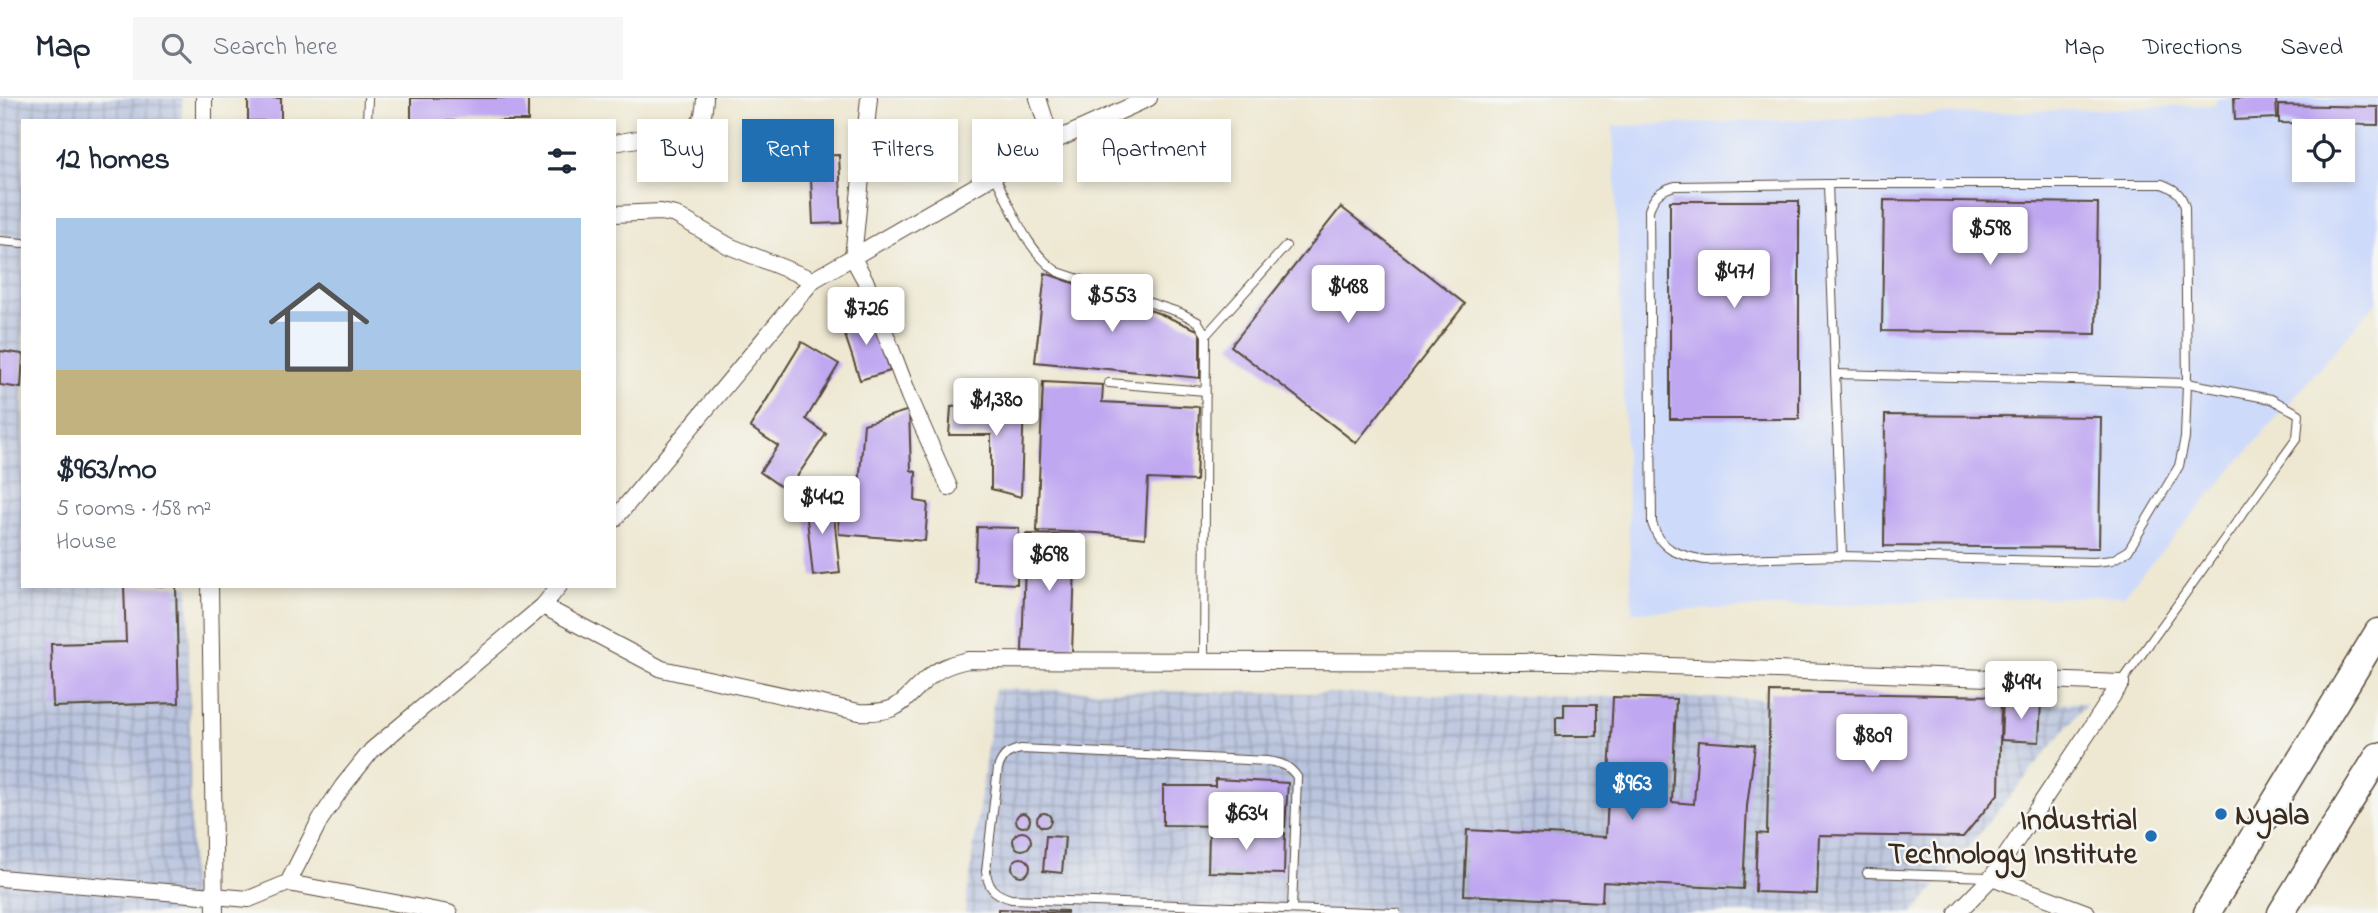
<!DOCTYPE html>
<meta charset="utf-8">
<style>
body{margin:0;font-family:"Indie Flower",sans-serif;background:#f6f6f7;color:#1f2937;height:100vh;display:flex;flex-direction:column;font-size:26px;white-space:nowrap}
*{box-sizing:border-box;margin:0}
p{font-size:23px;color:#747a83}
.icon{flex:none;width:38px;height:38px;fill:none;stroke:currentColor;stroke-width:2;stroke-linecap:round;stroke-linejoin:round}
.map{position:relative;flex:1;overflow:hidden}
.details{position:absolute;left:21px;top:21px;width:595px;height:469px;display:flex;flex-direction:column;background:#fff;border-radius:0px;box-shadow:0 4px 10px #0003}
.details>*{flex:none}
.banner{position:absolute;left:637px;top:21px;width:665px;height:63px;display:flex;gap:14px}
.buttons{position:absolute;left:2292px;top:21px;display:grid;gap:14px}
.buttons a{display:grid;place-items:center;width:63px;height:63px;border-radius:0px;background:#fff;box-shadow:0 4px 10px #0003;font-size:35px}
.price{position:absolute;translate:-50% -60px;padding:0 16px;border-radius:7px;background:#fff;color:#222;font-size:23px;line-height:46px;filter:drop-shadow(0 2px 4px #0008)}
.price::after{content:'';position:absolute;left:50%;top:42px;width:21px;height:16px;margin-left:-10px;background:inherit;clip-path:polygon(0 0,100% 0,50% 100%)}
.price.selected{background:#1f6fb2;color:#fff}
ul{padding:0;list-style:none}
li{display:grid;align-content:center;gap:14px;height:371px;padding:0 35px}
li span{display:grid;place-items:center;height:217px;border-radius:0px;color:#555}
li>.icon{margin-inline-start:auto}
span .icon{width:126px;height:126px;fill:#fffc;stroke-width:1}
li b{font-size:30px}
h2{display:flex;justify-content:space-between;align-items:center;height:84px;padding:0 35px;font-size:30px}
.pill{padding:0 24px;border-radius:0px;background:#fff;box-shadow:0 4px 10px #0003;font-size:24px;line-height:63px}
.pill.selected{background:#1f6fb2;color:#fff}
header{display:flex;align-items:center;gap:42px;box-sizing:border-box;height:98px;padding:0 35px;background:#fff;border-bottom:2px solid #e0e1e3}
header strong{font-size:33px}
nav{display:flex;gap:38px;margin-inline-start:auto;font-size:24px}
.search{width:490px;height:63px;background:#f6f6f7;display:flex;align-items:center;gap:18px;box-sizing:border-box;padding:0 24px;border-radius:0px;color:#747a83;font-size:26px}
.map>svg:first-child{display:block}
.built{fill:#cedafa;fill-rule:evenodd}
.industrial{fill:url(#industrial-grid)}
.building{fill:#c0a7f1}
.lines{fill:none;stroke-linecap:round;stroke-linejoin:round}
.lane-casing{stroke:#564639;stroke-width:10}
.street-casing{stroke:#564639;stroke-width:18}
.primary-casing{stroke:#564639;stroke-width:29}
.lane{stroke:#fff;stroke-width:8}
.street{stroke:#fff;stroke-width:16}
.primary{stroke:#fff;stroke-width:26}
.poi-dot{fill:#1f6fb2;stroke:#f6f6f2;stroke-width:2.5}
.labels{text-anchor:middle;stroke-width:5;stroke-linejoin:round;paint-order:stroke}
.poi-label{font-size:30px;font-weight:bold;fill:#3b2a1e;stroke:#f6f6f2;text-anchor:start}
</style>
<header>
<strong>Map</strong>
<div class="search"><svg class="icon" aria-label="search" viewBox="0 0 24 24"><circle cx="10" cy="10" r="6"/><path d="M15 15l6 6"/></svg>Search here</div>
<nav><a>Map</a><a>Directions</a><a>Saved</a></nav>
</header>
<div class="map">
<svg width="2378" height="815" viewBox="0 0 2378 815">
<defs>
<pattern id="industrial-grid" width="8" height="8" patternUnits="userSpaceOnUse" patternTransform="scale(1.75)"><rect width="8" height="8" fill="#b9c4de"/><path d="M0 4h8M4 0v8" fill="none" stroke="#989fb3"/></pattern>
</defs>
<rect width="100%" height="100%" fill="#f6f6f2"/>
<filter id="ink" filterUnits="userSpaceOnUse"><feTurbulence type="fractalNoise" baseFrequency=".0143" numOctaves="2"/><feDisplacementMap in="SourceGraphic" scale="14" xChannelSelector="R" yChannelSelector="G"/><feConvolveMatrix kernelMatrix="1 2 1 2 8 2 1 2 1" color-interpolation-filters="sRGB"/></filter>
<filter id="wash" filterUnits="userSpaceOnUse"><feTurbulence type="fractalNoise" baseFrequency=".00686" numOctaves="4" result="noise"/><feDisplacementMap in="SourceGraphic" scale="28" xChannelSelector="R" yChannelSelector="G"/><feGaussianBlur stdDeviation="1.57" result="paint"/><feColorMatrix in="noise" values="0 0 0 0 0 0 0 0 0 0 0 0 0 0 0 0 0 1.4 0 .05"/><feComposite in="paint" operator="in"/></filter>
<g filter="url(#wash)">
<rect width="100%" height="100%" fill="#eee8d2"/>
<!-- built -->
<path class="built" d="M2216,0H2378V202L2124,497L1632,514L1613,28L2216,7ZM2305,33H2343V72H2305Z"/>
<!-- industrial -->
<g class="industrial">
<path d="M0,0H182V23H23V488H188L192,815H0Z"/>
<path d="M995,591L2087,605L1914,815H965Z"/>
</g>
<g id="blocks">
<!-- building -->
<g class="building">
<rect x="248" y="0" width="33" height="23"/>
<rect x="411" y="0" width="117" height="23"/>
<path d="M2234,0H2276L2277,20L2235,22Z"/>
<path d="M2279,7L2378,9V27L2279,25Z"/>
<path d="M839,57L842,125L813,126L810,58Z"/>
<path d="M1884,102L2098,105L2096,236L1882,233Z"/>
<rect x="1670" y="103" width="129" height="218"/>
<path d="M1341,109L1465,206L1356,345L1231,248Z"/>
<path d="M1045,175L1158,215L1200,233V280L1035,264Z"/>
<path d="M872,215L890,273L860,282L841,225Z"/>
<path d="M802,244L839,266L806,321L826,336L787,393L760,374L778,348L750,329Z"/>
<path d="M0,253L23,256L21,290L0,287Z"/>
<path d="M1043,284L1103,287L1102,304L1199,309L1196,383L1148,381L1145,440L1097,435L1037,433Z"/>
<path d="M1024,301L1021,399L991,391V337H949L951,309Z"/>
<path d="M909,312L911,372L916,374L915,403L928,405L925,443L839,436L837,400L858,401L864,326Z"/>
<path d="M1885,317L2101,319L2099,450L1884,448Z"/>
<path d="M832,399L840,475L813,478L805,402Z"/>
<path d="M977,429L1019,430L1017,486L975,484Z"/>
<path d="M1026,436L1076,437L1072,555L1022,553Z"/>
<path d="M124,488H176L179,605L53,609L51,546L126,544Z"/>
<path d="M1770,594L2001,598L1999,695L1963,739L1819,737L1817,796L1755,794L1757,735L1767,736Z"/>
<path d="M1613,599L1676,601L1672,704L1694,706L1698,643L1755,647L1747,708L1743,791L1603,784L1602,804L1464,797L1467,732L1606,739Z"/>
<path d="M2003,602L2041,604L2039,644L2001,642Z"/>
<path d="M1564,606H1597V638H1556V619H1564Z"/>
<path d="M1215,681L1288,685L1285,729L1163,727V688H1215Z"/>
<circle cx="1044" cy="722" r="7"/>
<circle cx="1023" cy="722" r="7"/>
<path d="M1209,733L1285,735L1284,776L1208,774Z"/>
<circle cx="1022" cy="743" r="9"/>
<path d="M1046,738L1065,739L1062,775L1043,773Z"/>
<circle cx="1021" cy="769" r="9"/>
<path d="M998,811L1067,813V815H998Z"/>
</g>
</g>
</g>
<g filter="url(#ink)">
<use href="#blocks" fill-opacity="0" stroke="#564639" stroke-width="2"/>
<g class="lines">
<defs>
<g id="lane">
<path d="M367,23L368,0"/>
<path d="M994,77C1012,110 1026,153 1058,174L1181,215L1198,224L1206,237L1204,563"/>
<path d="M1828,86H2162C2175,91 2181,95 2185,109L2187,285L2185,340L2179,368L2128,453L2112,462L2094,464L1842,458L1705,462C1678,457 1661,453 1652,425L1649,112C1654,98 1660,92 1675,88Z"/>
<path d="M1828,86L1842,458"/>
<path d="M0,143L23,145"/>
<path d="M1206,237L1286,148"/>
<path d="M1835,276L2187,285L2271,301L2299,316L2297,340L2121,585"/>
<path d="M1109,285L1205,293"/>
<path d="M1867,775L1990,779"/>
<path d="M1292,811L1297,679C1289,667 1281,665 1267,663L1021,651C1007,654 1003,657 998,670L986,773C988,790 994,796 1011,801L1396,815"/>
</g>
<g id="street">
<path d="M204,0V23"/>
<path d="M869,0L853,160L865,182L909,298L949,389"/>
<path d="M1038,0L1052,44"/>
<path d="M614,45L691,32C704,24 704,14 705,0"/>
<path d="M614,116L661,114L676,117L729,148L813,182"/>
<path d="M614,422L813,182L1052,44L1149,0"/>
<path d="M210,488L215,815"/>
<path d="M543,508L662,571L859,614C906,616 900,601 933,576C943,568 956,565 968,562L1566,564L2121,585"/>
<path d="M1992,779L2087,815"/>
<path d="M0,780L249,801L288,785L320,722L343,688L372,652L543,508L559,488"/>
<path d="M288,785L449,815"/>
<path d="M1957,815L1992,779L2121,585"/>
</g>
<g id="primary">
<path d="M2207,815L2378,534"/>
<path d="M2281,815L2378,658"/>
</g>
</defs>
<!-- lane casing -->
<use href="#lane" class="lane-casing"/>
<!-- street casing -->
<use href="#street" class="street-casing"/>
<!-- primary casing -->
<use href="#primary" class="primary-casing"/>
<!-- lane -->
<use href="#lane" class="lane"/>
<!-- street -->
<use href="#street" class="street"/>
<!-- primary -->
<use href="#primary" class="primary"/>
</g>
</g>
<!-- markers -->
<g class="poi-dot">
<circle cx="2221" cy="716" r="7"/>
<circle cx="2151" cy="738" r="7"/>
</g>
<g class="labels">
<!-- poi labels -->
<g class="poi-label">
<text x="2235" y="726">Nyala</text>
<text x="2137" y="731" text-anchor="end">Industrial<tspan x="2137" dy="34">Technology Institute</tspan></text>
</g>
</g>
</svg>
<div class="buttons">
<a><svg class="icon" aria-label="locate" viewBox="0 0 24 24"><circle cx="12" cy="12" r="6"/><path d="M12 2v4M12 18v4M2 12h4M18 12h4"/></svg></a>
</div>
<b class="price" style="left:1990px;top:169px">$598</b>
<b class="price" style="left:1734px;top:212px">$471</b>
<b class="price" style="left:1348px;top:227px">$488</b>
<b class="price" style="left:1112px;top:236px">$553</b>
<b class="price" style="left:866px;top:249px">$726</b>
<b class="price" style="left:996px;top:340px">$1,380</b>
<b class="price" style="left:822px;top:438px">$442</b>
<b class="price" style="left:1049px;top:495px">$698</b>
<b class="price" style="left:2021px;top:623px">$494</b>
<b class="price" style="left:1872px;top:676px">$809</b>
<b class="price selected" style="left:1632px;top:724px">$963</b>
<b class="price" style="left:1246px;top:754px">$634</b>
<div class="banner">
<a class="pill">Buy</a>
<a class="pill selected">Rent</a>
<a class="pill">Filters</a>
<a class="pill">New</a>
<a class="pill">Apartment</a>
</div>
<section class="details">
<h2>12 homes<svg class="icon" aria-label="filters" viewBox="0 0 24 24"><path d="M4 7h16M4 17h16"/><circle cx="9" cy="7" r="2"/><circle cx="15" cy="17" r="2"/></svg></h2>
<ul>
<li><span style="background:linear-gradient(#a9c7e8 70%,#c2b280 0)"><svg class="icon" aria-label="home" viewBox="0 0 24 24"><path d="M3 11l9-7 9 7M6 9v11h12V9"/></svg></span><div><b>$963/mo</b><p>5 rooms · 158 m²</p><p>House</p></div></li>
</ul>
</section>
</div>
